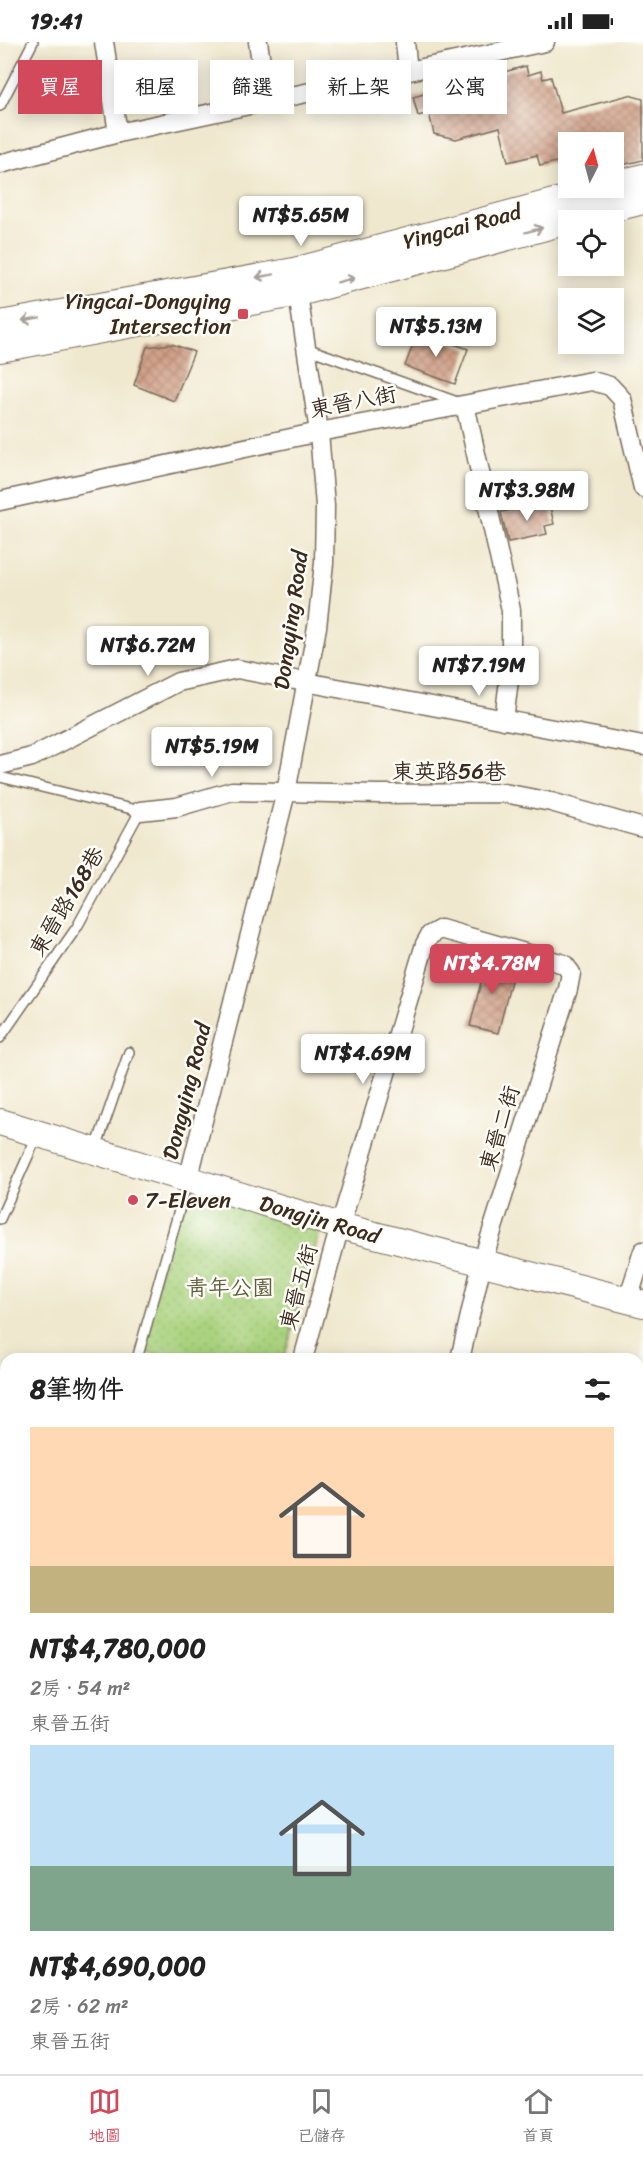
<!DOCTYPE html>
<html lang="zh-TW">
<meta charset="utf-8">
<style>
body{margin:0;font-family:Sriracha,"LXGW WenKai TC",sans-serif;background:#f2f2f2;color:#222;height:100vh;display:flex;flex-direction:column;font-size:22px;white-space:nowrap}
*{box-sizing:border-box;margin:0}
p{font-size:20px;color:#767676}
.icon{flex:none;width:33px;height:33px;fill:none;stroke:currentColor;stroke-width:2;stroke-linecap:round;stroke-linejoin:round}
.map{position:relative;flex:1;overflow:hidden}
.side{position:absolute;left:0px;top:1311px;width:644px;height:722px;display:flex;flex-direction:column;background:#fff;border-radius:18px 18px 0 0;box-shadow:0 3px 15px #0003}
.side>*{flex:none}
.banner{position:absolute;left:18px;top:18px;width:608px;height:54px;display:flex;gap:12px}
.needle{width:39px;rotate:6deg}
.tools{position:absolute;left:558px;top:90px;display:grid;gap:12px}
.tools a{display:grid;place-items:center;width:66px;height:66px;border-radius:0px;background:#fff;box-shadow:0 3px 15px #0003;font-size:30px}
.price{position:absolute;translate:-50% -51px;padding:0 14px;border-radius:6px;background:#fff;color:#222;font-size:20px;line-height:39px;filter:drop-shadow(0 2px 3px #0008)}
.price::after{content:'';position:absolute;left:50%;top:36px;width:18px;height:14px;margin-left:-9px;background:inherit;clip-path:polygon(0 0,100% 0,50% 100%)}
.price.on{background:#d1495b;color:#fff}
ul{padding:0;list-style:none}
li{display:grid;align-content:center;gap:12px;height:318px;padding:0 30px}
li span{display:grid;place-items:center;height:186px;border-radius:0px;color:#555}
li>.icon{margin-inline-start:auto}
span .icon{width:108px;height:108px;fill:#fffc;stroke-width:1}
li b{font-size:26px}
h2{display:flex;justify-content:space-between;align-items:center;height:72px;padding:0 30px;font-size:26px}
.chip{padding:0 21px;border-radius:0px;background:#fff;box-shadow:0 3px 15px #0003;font-size:21px;line-height:54px}
.chip.on{background:#d1495b;color:#fff}
.status{display:flex;justify-content:space-between;align-items:center;height:42px;padding:0 30px;background:#fff;direction:ltr}
.status svg{height:16px;fill:currentColor}
.menu{display:flex;justify-content:space-around;align-items:center;height:84px;border-top:2px solid #e0e0e0;background:#fff;font-size:16px;color:#767676}
.menu a{display:grid;justify-items:center;gap:3px}
.menu .on{color:#d1495b}
.map>svg:first-child{display:block}
.park{fill:url(#park-dots);stroke:#727e4e;stroke-width:1.5}
.lines{fill:none;stroke-linecap:round;stroke-linejoin:round}
.stream{stroke:#6ab2e1;stroke-width:4.5}
.building{fill:url(#building-cross-hatch)}
.lane-casing{stroke:#7a6c5c;stroke-width:12}
.street-casing{stroke:#7a6c5c;stroke-width:21}
.secondary-casing{stroke:#7a6c5c;stroke-width:28}
.lane{stroke:#fff;stroke-width:9}
.street{stroke:#fff;stroke-width:18}
.secondary{stroke:#fff;stroke-width:26}
.oneway{stroke:#a79f9a}
.poi-dot{fill:#d1495b;stroke:#fdfcf7;stroke-width:2}
.labels{text-anchor:middle;stroke-width:5;stroke-linejoin:round;paint-order:stroke}
.street-label{font-size:22px;fill:#3b2a1e;stroke:#fdfcf7}
.poi-label{font-size:22px;fill:#3b2a1e;stroke:#fdfcf7;text-anchor:end}
.park-label{font-size:22px;fill:#5c5d3b;stroke:#fdfcf7}
</style>
<div class="status"><b>19:41</b><svg viewBox="0 0 49 12"><path d="M0 12V9h3v3zM5 12V6h3v6zM10 12V3h3v9zM15 12V0h3v12zM26 1h20v11H26zM47 4h2v5h-2z"/></svg></div>
<div class="map">
<svg width="643" height="2032" viewBox="0 0 643 2032">
<defs>
<pattern id="park-dots" width="8" height="8" patternUnits="userSpaceOnUse" patternTransform="scale(1.5)"><rect width="8" height="8" fill="#aad37f"/><path d="M2 2h.1M6 6h.1" fill="none" stroke="#93b56d" stroke-width="1.8" stroke-linecap="round"/></pattern>
<pattern id="building-cross-hatch" width="8" height="8" patternUnits="userSpaceOnUse" patternTransform="scale(1.5)"><rect width="8" height="8" fill="#cf9d84"/><path d="M0 0l8 8M0 8l8-8" fill="none" stroke="#a9806b"/></pattern>
</defs>
<rect width="100%" height="100%" fill="#fdfcf7"/>
<filter id="ink" filterUnits="userSpaceOnUse"><feTurbulence type="fractalNoise" baseFrequency=".0167" numOctaves="2"/><feDisplacementMap in="SourceGraphic" scale="12" xChannelSelector="R" yChannelSelector="G"/><feConvolveMatrix kernelMatrix="1 2 1 2 8 2 1 2 1" color-interpolation-filters="sRGB"/></filter>
<filter id="wash" filterUnits="userSpaceOnUse"><feTurbulence type="fractalNoise" baseFrequency=".008" numOctaves="4" result="noise"/><feDisplacementMap in="SourceGraphic" scale="24" xChannelSelector="R" yChannelSelector="G"/><feGaussianBlur stdDeviation="1.35" result="paint"/><feColorMatrix in="noise" values="0 0 0 0 0 0 0 0 0 0 0 0 0 0 0 0 0 1.4 0 .05"/><feComposite in="paint" operator="in"/></filter>
<g filter="url(#wash)">
<rect width="100%" height="100%" fill="#f0e8ce"/>
<!-- park -->
<path class="park" d="M184,1144L322,1182L284,1317H171L138,1308Z"/>
<g class="lines">
<!-- stream -->
<path class="stream" d="M638,1616L643,1618"/>
</g>
<g id="blocks">
<!-- building -->
<g class="building">
<path d="M526,24L528,33L541,29L543,37L551,35L561,71L629,53L643,57V118L614,125V100H568V117L540,124L537,113L508,120L500,85L456,97L434,92L429,71L418,74L413,55Z"/>
<path d="M418,289L468,307L455,342L405,324Z"/>
<path d="M172,302L194,310L174,359L134,343L147,305Z"/>
<path d="M549,460L554,482L545,484L547,492L508,500L501,470Z"/>
<path d="M487,916L515,923L498,991L470,984Z"/>
</g>
</g>
</g>
<g filter="url(#ink)">
<use href="#blocks" fill-opacity="0" stroke="#7a6c5c" stroke-width="1.5"/>
<g class="lines">
<defs>
<g id="lane">
<path d="M0,64L33,0"/>
<path d="M306,306L460,361"/>
<path d="M0,735L140,769L77,885L0,996"/>
<path d="M96,1106L129,1010"/>
<path d="M0,1177L37,1094"/>
<path d="M137,1317L187,1140"/>
<path d="M0,1344L6,1346"/>
<path d="M0,1399L6,1402"/>
</g>
<g id="street">
<path d="M104,0L118,91"/>
<path d="M258,0L267,59"/>
<path d="M405,0L408,29"/>
<path d="M0,122L118,91L545,0"/>
<path d="M465,363L511,568V622L504,678"/>
<path d="M0,459L319,390L592,339L610,344L622,357L643,446"/>
<path d="M0,723L32,715L178,640L237,627L643,704"/>
<path d="M140,769L177,765L232,749L379,752L504,751L551,760L643,786"/>
<path d="M188,1138L286,750L317,585L324,521L325,464L319,390L296,239"/>
<path d="M628,1258L643,1209"/>
<path d="M303,1317L340,1184L425,902L430,893L441,887L564,922L571,931L568,947L482,1221L460,1317"/>
<path d="M638,1484L643,1488"/>
<path d="M0,1763L6,1747"/>
<path d="M0,1811L6,1815"/>
<path d="M638,1896L643,1884"/>
<path d="M424,2026L447,2032"/>
<path d="M50,2032L53,2026"/>
<path d="M252,2032L255,2026"/>
<path d="M576,2032L578,2026"/>
</g>
<g id="secondary">
<path d="M614,143L643,135"/>
<path d="M569,178L643,159"/>
<path d="M0,282L294,229L606,146"/>
<path d="M0,307L299,251L568,179"/>
<path d="M0,1080L340,1184L643,1262"/>
</g>
</defs>
<!-- lane casing -->
<use href="#lane" class="lane-casing"/>
<!-- street casing -->
<use href="#street" class="street-casing"/>
<!-- secondary casing -->
<use href="#secondary" class="secondary-casing"/>
<!-- lane -->
<use href="#lane" class="lane"/>
<!-- street -->
<use href="#street" class="street"/>
<!-- secondary -->
<use href="#secondary" class="secondary"/>
</g>
<!-- one-way arrows -->
<defs><path id="oneway-shaft" d="M-6 0H5M1.5-3L5.5 0L1.5 3" fill="none" stroke-width="1.6" stroke-linecap="round" stroke-linejoin="round" transform="scale(1.5)"/></defs>
<g class="oneway">
<use href="#oneway-shaft" transform="translate(534 188) rotate(-15)"/>
<use href="#oneway-shaft" transform="translate(265 234) rotate(170)"/>
<use href="#oneway-shaft" transform="translate(346 238) rotate(-15)"/>
<use href="#oneway-shaft" transform="translate(31 277) rotate(170)"/>
</g>
</g>
<!-- markers -->
<g class="poi-dot">
<rect x="237" y="266" width="12" height="12" rx="3"/>
<circle cx="133" cy="1158" r="6"/>
</g>
<g class="labels">
<!-- street labels -->
<g class="street-label">
<text transform="translate(462 184) rotate(-15)" y="8">Yingcai Road</text>
<text transform="translate(353 359) rotate(-11)" y="8">東晉八街</text>
<text transform="translate(290 578) rotate(-82)" y="8">Dongying Road</text>
<text x="449" y="737">東英路56巷</text>
<text transform="translate(66 859) rotate(-59)" y="8">東晉路168巷</text>
<text transform="translate(186 1049) rotate(-76)" y="8">Dongying Road</text>
<text transform="translate(499 1086) rotate(-73)" y="8">東晉二街</text>
<text transform="translate(320 1177) rotate(16)" y="8">Dongjin Road</text>
<text transform="translate(298 1245) rotate(-75)" y="8">東晉五街</text>
</g>
<!-- poi labels -->
<g class="poi-label">
<text x="231" y="267">Yingcai-Dongying<tspan x="231" dy="25">Intersection</tspan></text>
<text x="145" y="1166" text-anchor="start">7-Eleven</text>
</g>
<!-- park labels -->
<g class="park-label">
<text x="230" y="1253">青年公園</text>
</g>
</g>
</svg>
<div class="tools">
<a><svg class="needle" viewBox="-14 -14 28 28"><path d="M0-13l5 13h-10z" fill="#e53935"/><path d="M0 13l5-13h-10z" fill="#767676"/></svg></a>
<a><svg class="icon" aria-label="locate" viewBox="0 0 24 24"><circle cx="12" cy="12" r="6"/><path d="M12 2v4M12 18v4M2 12h4M18 12h4"/></svg></a>
<a><svg class="icon" aria-label="layers" viewBox="0 0 24 24"><path d="M12 4l9 5-9 5-9-5zM3 14l9 5 9-5"/></svg></a>
</div>
<b class="price" style="left:301px;top:205px">NT$5.65M</b>
<b class="price" style="left:436px;top:316px">NT$5.13M</b>
<b class="price" style="left:527px;top:480px">NT$3.98M</b>
<b class="price" style="left:148px;top:635px">NT$6.72M</b>
<b class="price" style="left:479px;top:655px">NT$7.19M</b>
<b class="price" style="left:212px;top:736px">NT$5.19M</b>
<b class="price on" style="left:492px;top:953px">NT$4.78M</b>
<b class="price" style="left:363px;top:1043px">NT$4.69M</b>
<div class="banner">
<a class="chip on">買屋</a>
<a class="chip">租屋</a>
<a class="chip">篩選</a>
<a class="chip">新上架</a>
<a class="chip">公寓</a>
</div>
<section class="side">
<h2>8筆物件<svg class="icon" aria-label="filters" viewBox="0 0 24 24"><path d="M4 7h16M4 17h16"/><circle cx="9" cy="7" r="2"/><circle cx="15" cy="17" r="2"/></svg></h2>
<ul>
<li><span style="background:linear-gradient(#ffd9b3 75%,#c2b280 0)"><svg class="icon" aria-label="home" viewBox="0 0 24 24"><path d="M3 11l9-7 9 7M6 9v11h12V9"/></svg></span><div><b>NT$4,780,000</b><p>2房 · 54 m²</p><p>東晉五街</p></div></li>
<li><span style="background:linear-gradient(#bfe0f5 65%,#7fa58c 0)"><svg class="icon" aria-label="home" viewBox="0 0 24 24"><path d="M3 11l9-7 9 7M6 9v11h12V9"/></svg></span><div><b>NT$4,690,000</b><p>2房 · 62 m²</p><p>東晉五街</p></div></li>
</ul>
</section>
</div>
<nav class="menu">
<a class="on"><svg class="icon" aria-label="map" viewBox="0 0 24 24"><path d="M3 6l6-2 6 2 6-2v14l-6 2-6-2-6 2zM9 4v14M15 6v14"/></svg>地圖</a>
<a><svg class="icon" aria-label="saved" viewBox="0 0 24 24"><path d="M7 4h10v16l-5-4-5 4z"/></svg>已儲存</a>
<a><svg class="icon" aria-label="home" viewBox="0 0 24 24"><path d="M3 11l9-7 9 7M6 9v11h12V9"/></svg>首頁</a>
</nav>
